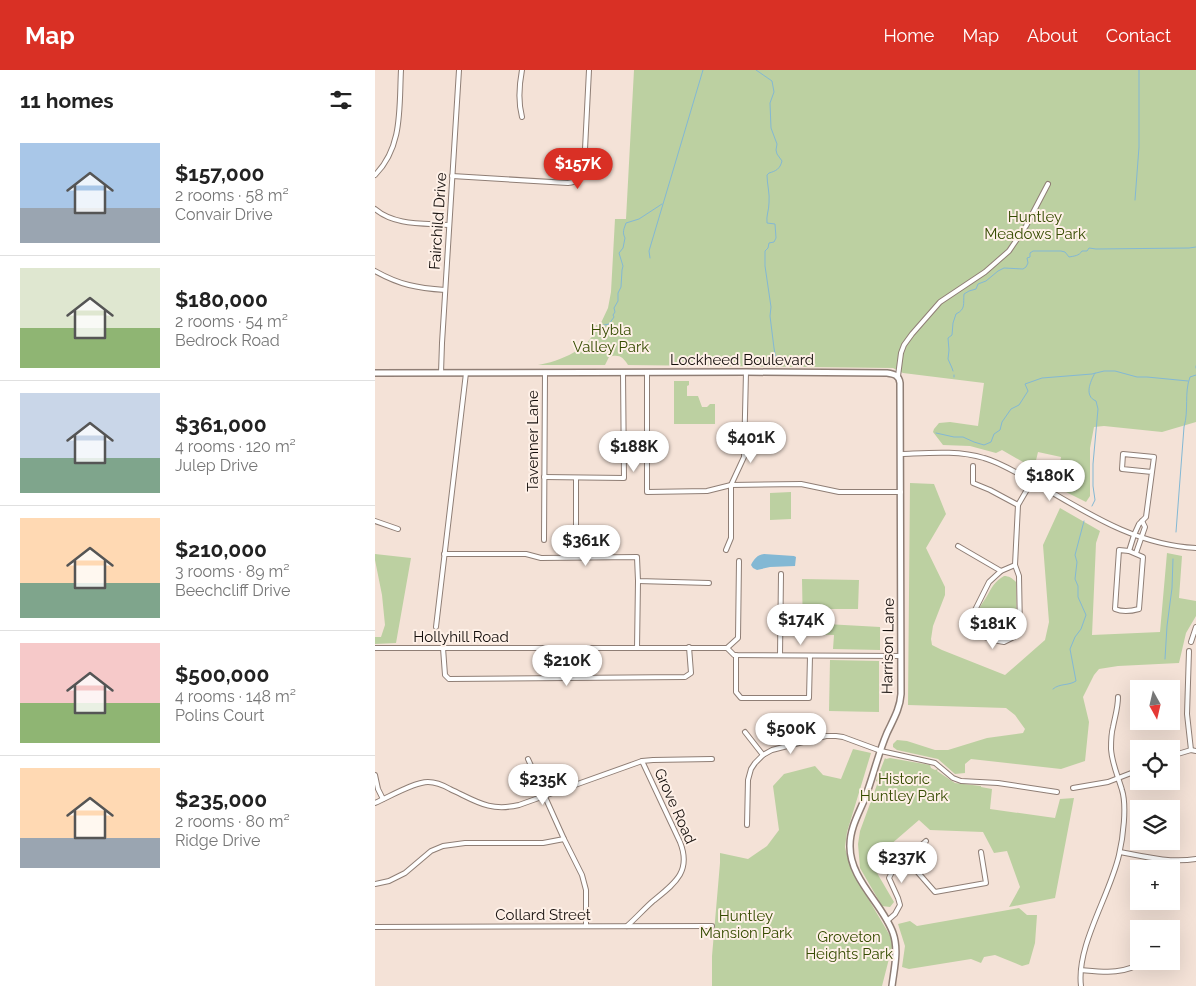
<!DOCTYPE html>
<meta charset="utf-8">
<style>
body{margin:0;font-family:Raleway,sans-serif;background:#f6f6f6;color:#222;height:100vh;display:flex;flex-direction:column;font-size:19px;white-space:nowrap}
*{box-sizing:border-box;margin:0}
p{font-size:16px;color:#767676}
.icon{flex:none;width:28px;height:28px;fill:none;stroke:currentColor;stroke-width:2;stroke-linecap:round;stroke-linejoin:round}
.map{position:relative;flex:1;overflow:hidden}
.sheet{display:flex;flex-direction:column;background:#fff;width:375px}
.sheet>*{flex:none}
.needle{width:32px;rotate:172deg}
.controls{position:absolute;left:755px;top:610px;display:grid;gap:10px}
.controls a{display:grid;place-items:center;width:50px;height:50px;border-radius:0px;background:#fff;box-shadow:0 5px 20px #0002;font-size:25px}
.price{position:absolute;translate:-50% -42px;padding:0 11px;border-radius:18px;background:#fff;color:#222;font-size:16px;line-height:32px;filter:drop-shadow(0 1px 2px #0008)}
.price::after{content:'';position:absolute;left:50%;top:30px;width:15px;height:11px;margin-left:-8px;background:inherit;clip-path:polygon(0 0,100% 0,50% 100%)}
.price.current{background:#d93025;color:#fff}
ul{padding:0;list-style:none}
li{display:flex;align-items:center;gap:15px;height:125px;padding:0 20px}
li+li{border-top:1px solid #e0e0e0}
li span{display:grid;place-items:center;flex:none;width:140px;height:100px;border-radius:0px;color:#555}
li>.icon{margin-inline-start:auto}
span .icon{width:60px;height:60px;fill:#fffc;stroke-width:1}
li b{font-size:21px}
h2{display:flex;justify-content:space-between;align-items:center;height:60px;padding:0 20px;font-size:21px}
header{display:flex;align-items:center;gap:30px;box-sizing:border-box;height:70px;padding:0 25px;background:#d93025;color:#fff}
header strong{font-size:24px}
nav{display:flex;gap:28px;margin-inline-start:auto;font-size:18px}
main{display:flex;flex:1;min-height:0}
.map>svg:first-child{display:block}
.green{fill:#bcd0a1}
.water{fill:#83b8d4}
.lines{fill:none;stroke-linecap:round;stroke-linejoin:round}
.stream{stroke:#83b8d4;stroke-width:1}
.minor-casing{stroke:#8f7e75;stroke-width:6}
.tertiary-casing{stroke:#8f7e75;stroke-width:8}
.minor{stroke:#fff;stroke-width:4}
.tertiary{stroke:#fff;stroke-width:5}
.labels{text-anchor:middle;stroke-width:4;stroke-linejoin:round;paint-order:stroke}
.park-label{font-size:15px;fill:#354b00;stroke:#fef0e7}
.street-label{font-size:15px;fill:#150f0c;stroke:#fef0e7}
</style>
<header>
<strong>Map</strong>
<nav><a>Home</a><a>Map</a><a>About</a><a>Contact</a></nav>
</header>
<main>
<section class="sheet">
<h2>11 homes<svg class="icon" aria-label="filters" viewBox="0 0 24 24"><path d="M4 7h16M4 17h16"/><circle cx="9" cy="7" r="2"/><circle cx="15" cy="17" r="2"/></svg></h2>
<ul>
<li><span style="background:linear-gradient(#a9c7e8 65%,#9aa5b1 0)"><svg class="icon" aria-label="home" viewBox="0 0 24 24"><path d="M3 11l9-7 9 7M6 9v11h12V9"/></svg></span><div><b>$157,000</b><p>2 rooms · 58 m²</p><p>Convair Drive</p></div></li>
<li><span style="background:linear-gradient(#dfe7d0 60%,#8fb573 0)"><svg class="icon" aria-label="home" viewBox="0 0 24 24"><path d="M3 11l9-7 9 7M6 9v11h12V9"/></svg></span><div><b>$180,000</b><p>2 rooms · 54 m²</p><p>Bedrock Road</p></div></li>
<li><span style="background:linear-gradient(#c9d6e8 65%,#7fa58c 0)"><svg class="icon" aria-label="home" viewBox="0 0 24 24"><path d="M3 11l9-7 9 7M6 9v11h12V9"/></svg></span><div><b>$361,000</b><p>4 rooms · 120 m²</p><p>Julep Drive</p></div></li>
<li><span style="background:linear-gradient(#ffd9b3 65%,#7fa58c 0)"><svg class="icon" aria-label="home" viewBox="0 0 24 24"><path d="M3 11l9-7 9 7M6 9v11h12V9"/></svg></span><div><b>$210,000</b><p>3 rooms · 89 m²</p><p>Beechcliff Drive</p></div></li>
<li><span style="background:linear-gradient(#f6c9c9 60%,#8fb573 0)"><svg class="icon" aria-label="home" viewBox="0 0 24 24"><path d="M3 11l9-7 9 7M6 9v11h12V9"/></svg></span><div><b>$500,000</b><p>4 rooms · 148 m²</p><p>Polins Court</p></div></li>
<li><span style="background:linear-gradient(#ffd9b3 70%,#9aa5b1 0)"><svg class="icon" aria-label="home" viewBox="0 0 24 24"><path d="M3 11l9-7 9 7M6 9v11h12V9"/></svg></span><div><b>$235,000</b><p>2 rooms · 80 m²</p><p>Ridge Drive</p></div></li>
</ul>
</section>
<div class="map">
<svg width="821" height="916" viewBox="0 0 821 916">
<rect width="100%" height="100%" fill="#f4e2d7"/>
<!-- green -->
<g class="green">
<path d="M259,0H821V352L787,362L729,356L719,357L715,378V426L711,432L667,410L668,406H683L686,387L663,382L658,403L647,397L648,392L627,380L621,383L595,376L568,375L558,362L559,359L564,353L575,352L603,356L609,313L528,303L518,298L253,295C248,287 244,284 234,287L230,295H163C183,292 219,278 221,255H225L233,238L236,222L240,149H251Z"/>
<path d="M299,311H314V315L312,316V326H323L327,337H332L335,334H340V354H299Z"/>
<path d="M535,413L559,414L571,444L551,478L570,517V525L558,556L556,569L557,575L567,580L630,605L670,570L674,552L668,475L685,438L725,461L721,473L717,565L785,562L792,483L807,486L804,528L821,531V546L811,563L804,593L743,596L724,599L719,605L708,627L714,652L710,691L686,699L596,689L590,694V703L580,704L563,689L522,680L518,677V674L522,670L532,671L560,680H573L612,668L648,663L650,659L640,645L631,638L533,635Z"/>
<path d="M416,422V449L395,450V423Z"/>
<path d="M0,484L36,488L21,573L0,574V567H6L10,555L7,525L0,490Z"/>
<path d="M629,506C634,506 637,508 641,512C641,522 643,551 639,558C637,564 631,569 624,568C617,567 601,558 601,550C600,542 608,533 612,526C617,517 620,511 629,506Z"/>
<path d="M427,509L484,510L483,539H451V554L505,557V580L458,579L459,565L428,564Z"/>
<path d="M455,590L504,591V642L454,641Z"/>
<path d="M478,679L496,683L472,762L470,777L472,786L481,808L517,869V877L507,916H337V886L345,793V783L373,789L392,776L404,760L398,716L409,704L440,696L448,705L466,709Z"/>
<path d="M510,688L511,689L515,688L555,695L556,698L560,700L563,699L562,701L580,713L606,716V717L617,719L615,739L680,748L685,729L699,728L680,828L634,837L645,817L632,781L619,783L608,762L555,760L544,750L500,788L502,803L519,832L515,837L507,836L485,798L483,774L485,761L503,712L501,711Z"/>
<path d="M644,838L652,845H662L660,873L654,894L647,896L620,885L609,887L606,893L596,889L534,899L527,897L530,876L523,854L535,851L542,856Z"/>
</g>
<!-- water -->
<path class="water" d="M389,484L419,486L421,487L420,496L395,497L382,500L378,498L376,495C379,489 382,485 389,484Z"/>
<g class="lines">
<!-- stream -->
<g class="stream">
<path d="M381,0L397,11L399,22L395,33L396,58L402,74L401,80L402,84L407,91C405,99 401,101 394,103L392,105C392,114 395,124 394,133C394,140 391,146 392,153L400,154L401,168L399,172L394,173L393,178L390,181V196L396,237L395,246L399,278L400,284L403,291"/>
<path d="M760,130L764,77V0"/>
<path d="M275,188L274,181L328,0"/>
<path d="M229,255L234,254L239,247L238,245L240,242L239,238L243,231V223L246,217L247,200L248,196L244,183L248,178L250,168C247,162 249,159 251,153L264,149L287,134"/>
<path d="M821,296V298"/>
<path d="M578,301L577,298L573,289L574,280L573,268L577,265L578,253L581,244C591,239 588,234 589,224L594,221L601,219L603,214L611,211L623,201L629,198L648,199L651,197L653,193L652,188L655,187V183L658,181H686L690,182L694,187C699,186 704,186 707,181H712L714,178L721,179L814,178L821,177"/>
<path d="M579,305V307"/>
<path d="M561,363L579,367H588L599,372L609,375L616,372L619,364L625,360L627,352L636,339L644,335L653,321L650,314L667,308L717,304L729,301H740L762,307H772L813,311"/>
<path d="M717,436L720,430L718,416V394L723,339L721,331C709,326 715,312 720,303"/>
<path d="M801,462L809,357C814,340 809,323 815,307L821,305"/>
<path d="M790,589L792,556L797,518L798,489"/>
<path d="M678,619C685,613 693,616 701,611L695,579L700,567L706,559L711,545L703,527V516L700,509L702,492L700,485L709,451"/>
</g>
<defs>
<g id="minor">
<path d="M147,0C144,16 143,32 147,47"/>
<path d="M0,105C28,77 24,38 26,0"/>
<path d="M77,106L193,113C202,112 207,108 209,99L214,0"/>
<path d="M0,139C20,156 49,153 74,155"/>
<path d="M0,201C25,215 42,218 70,220"/>
<path d="M66,303L67,273L84,0"/>
<path d="M272,303V422L332,421L356,415L426,414L464,422H526"/>
<path d="M523,306L526,283L529,275L537,264L565,232L610,202L634,181L651,156L673,114"/>
<path d="M526,384C553,383 583,380 609,388C627,393 647,406 664,415C714,444 761,475 821,478"/>
<path d="M598,396V413L615,420L643,435"/>
<path d="M169,407L249,408L248,303"/>
<path d="M0,451L23,459"/>
<path d="M169,470L170,303"/>
<path d="M583,476L626,501"/>
<path d="M201,477V408"/>
<path d="M351,480L356,468V415L369,387L371,302"/>
<path d="M744,480L754,481L768,487L764,539C757,541 747,542 740,539Z"/>
<path d="M754,481L759,465L764,454L771,447L779,387L748,384L747,399L777,402"/>
<path d="M761,483L770,457L767,451"/>
<path d="M69,484H151L166,488L262,487L263,511L334,513"/>
<path d="M640,495L626,501L614,512L596,548C593,565 616,570 629,572L639,567L645,560L644,506L640,495L643,435L657,411"/>
<path d="M61,557L91,303"/>
<path d="M816,572L821,557"/>
<path d="M0,578H352"/>
<path d="M68,578L70,605L74,609L310,607L316,603L314,577"/>
<path d="M262,578L263,511"/>
<path d="M352,578L359,585L526,586"/>
<path d="M352,578L363,568L364,491"/>
<path d="M814,581L812,644L816,680"/>
<path d="M361,585V622L366,628H434L435,586"/>
<path d="M405,585L406,504"/>
<path d="M370,662L388,685"/>
<path d="M796,686L816,680L821,681"/>
<path d="M153,689L189,769L207,805L211,820V856"/>
<path d="M0,705L3,719L8,729"/>
<path d="M698,718L733,712L764,700"/>
<path d="M0,733C14,727 39,712 53,712C61,712 68,715 75,719C101,731 114,742 144,735L267,691L278,690L337,689"/>
<path d="M372,755L373,710L376,699L380,693L388,685L397,680L451,666H461L468,667L506,681L560,693L578,708L586,711L623,713L682,722"/>
<path d="M745,782C771,787 795,793 821,789"/>
<path d="M532,790L560,822L611,813L606,782"/>
<path d="M0,814L14,811L30,803L56,781L68,776L90,773H168L189,769"/>
<path d="M512,851L520,844L525,835L523,828L514,808L517,802L551,771"/>
<path d="M788,854V859"/>
<path d="M252,856C261,848 269,839 278,831C299,814 317,802 305,772L267,691"/>
<path d="M0,857L337,856"/>
<path d="M706,900C729,902 749,905 769,891"/>
<path d="M706,916C701,876 735,825 744,785C748,768 752,736 747,720C743,706 737,694 736,679C736,672 736,664 738,657C740,646 743,638 743,627"/>
</g>
<path id="tertiary" d="M0,303L371,302L512,303C519,304 524,305 525,313L526,624C525,639 518,650 512,663C503,684 498,707 490,728C484,743 475,758 475,775C474,809 508,834 518,863C524,880 519,899 517,916"/>
</defs>
<!-- minor casing -->
<use href="#minor" class="minor-casing"/>
<!-- tertiary casing -->
<use href="#tertiary" class="tertiary-casing"/>
<!-- minor -->
<use href="#minor" class="minor"/>
<!-- tertiary -->
<use href="#tertiary" class="tertiary"/>
</g>
<g class="labels">
<!-- park labels -->
<g class="park-label">
<text x="660" y="152">Huntley<tspan x="660" dy="17">Meadows Park</tspan></text>
<text x="236" y="265">Hybla<tspan x="236" dy="17">Valley Park</tspan></text>
<text x="529" y="714">Historic<tspan x="529" dy="17">Huntley Park</tspan></text>
<text x="371" y="851">Huntley<tspan x="371" dy="17">Mansion Park</tspan></text>
<text x="474" y="872">Groveton<tspan x="474" dy="17">Heights Park</tspan></text>
</g>
<!-- street labels -->
<g class="street-label">
<text transform="translate(63 151) rotate(-86)" y="5">Fairchild Drive</text>
<text x="367" y="295">Lockheed Boulevard</text>
<text transform="translate(158 371) rotate(-90)" y="5">Tavenner Lane</text>
<text x="86" y="572">Hollyhill Road</text>
<text transform="translate(513 576) rotate(-89)" y="5">Harrison Lane</text>
<text transform="translate(300 736) rotate(66)" y="5">Grove Road</text>
<text x="168" y="850">Collard Street</text>
</g>
</g>
</svg>
<div class="controls">
<a><svg class="needle" viewBox="-14 -14 28 28"><path d="M0-13l5 13h-10z" fill="#e53935"/><path d="M0 13l5-13h-10z" fill="#767676"/></svg></a>
<a><svg class="icon" aria-label="locate" viewBox="0 0 24 24"><circle cx="12" cy="12" r="6"/><path d="M12 2v4M12 18v4M2 12h4M18 12h4"/></svg></a>
<a><svg class="icon" aria-label="layers" viewBox="0 0 24 24"><path d="M12 4l9 5-9 5-9-5zM3 14l9 5 9-5"/></svg></a>
<a>+</a>
<a>−</a>
</div>
<b class="price current" style="left:203px;top:120px">$157K</b>
<b class="price" style="left:376px;top:394px">$401K</b>
<b class="price" style="left:259px;top:403px">$188K</b>
<b class="price" style="left:675px;top:432px">$180K</b>
<b class="price" style="left:211px;top:497px">$361K</b>
<b class="price" style="left:426px;top:576px">$174K</b>
<b class="price" style="left:618px;top:580px">$181K</b>
<b class="price" style="left:192px;top:617px">$210K</b>
<b class="price" style="left:416px;top:685px">$500K</b>
<b class="price" style="left:168px;top:736px">$235K</b>
<b class="price" style="left:527px;top:814px">$237K</b>
</div>
</main>
